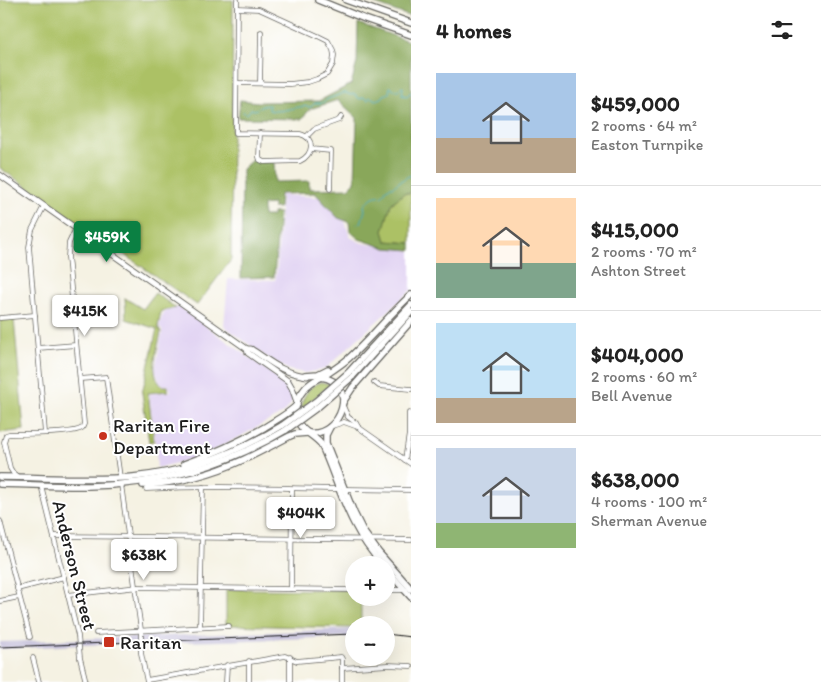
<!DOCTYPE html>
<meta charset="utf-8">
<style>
body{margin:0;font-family:Itim,sans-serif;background:#f2f2f2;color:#222;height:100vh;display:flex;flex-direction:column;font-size:19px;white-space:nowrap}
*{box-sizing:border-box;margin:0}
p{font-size:16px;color:#767676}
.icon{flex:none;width:28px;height:28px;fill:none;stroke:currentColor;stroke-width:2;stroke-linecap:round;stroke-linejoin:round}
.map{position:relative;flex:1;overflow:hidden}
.sheet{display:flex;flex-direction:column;background:#fff;width:410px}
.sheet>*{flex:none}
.controls{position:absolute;left:345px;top:556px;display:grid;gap:10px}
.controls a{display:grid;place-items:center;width:50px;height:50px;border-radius:50%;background:#fff;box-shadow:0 5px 20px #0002;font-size:25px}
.price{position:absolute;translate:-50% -42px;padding:0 11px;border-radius:5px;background:#fff;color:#222;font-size:16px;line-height:32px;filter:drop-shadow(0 1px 2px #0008)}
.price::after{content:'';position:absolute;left:50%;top:30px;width:15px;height:11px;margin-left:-8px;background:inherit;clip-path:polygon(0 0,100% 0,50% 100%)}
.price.current{background:#0b8043;color:#fff}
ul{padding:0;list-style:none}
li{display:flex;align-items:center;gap:15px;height:125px;padding:0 25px}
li+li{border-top:1px solid #e0e0e0}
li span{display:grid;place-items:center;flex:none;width:140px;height:100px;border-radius:0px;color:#555}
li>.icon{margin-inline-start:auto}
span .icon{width:60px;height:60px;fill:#fffc;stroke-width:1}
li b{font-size:21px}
h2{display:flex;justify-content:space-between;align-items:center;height:60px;padding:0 25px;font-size:21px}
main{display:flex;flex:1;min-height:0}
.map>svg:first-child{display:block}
.built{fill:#e2d4f3}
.industrial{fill:#c5c0da}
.green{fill:#acc165;stroke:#646e40}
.forest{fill:#89a75a;stroke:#52623b}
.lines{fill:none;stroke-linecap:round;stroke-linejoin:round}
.stream{stroke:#3faabf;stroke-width:1}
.minor-casing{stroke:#686762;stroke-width:5.5}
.major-casing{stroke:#686762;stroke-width:7}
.highway-casing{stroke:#686762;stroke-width:8}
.minor{stroke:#fff;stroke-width:4}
.major{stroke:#fff;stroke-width:5}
.highway{stroke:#fff;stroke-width:5.5}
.rail{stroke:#1c1c1c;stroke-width:1}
.highway-bridge-casing{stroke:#686762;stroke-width:8;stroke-linecap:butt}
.highway-bridge{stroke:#fff;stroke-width:5.5}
.poi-dot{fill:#c8321e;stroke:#fff;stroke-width:2}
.labels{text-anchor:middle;stroke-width:4;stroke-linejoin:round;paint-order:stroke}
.poi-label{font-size:19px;fill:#1c1c1c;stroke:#fff;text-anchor:start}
.street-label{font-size:19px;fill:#1c1c1c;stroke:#fff}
</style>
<main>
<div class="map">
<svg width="411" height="682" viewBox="0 0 411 682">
<rect width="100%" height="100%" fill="#fff"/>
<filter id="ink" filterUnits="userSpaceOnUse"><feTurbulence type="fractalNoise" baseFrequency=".02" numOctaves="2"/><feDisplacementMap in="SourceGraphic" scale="10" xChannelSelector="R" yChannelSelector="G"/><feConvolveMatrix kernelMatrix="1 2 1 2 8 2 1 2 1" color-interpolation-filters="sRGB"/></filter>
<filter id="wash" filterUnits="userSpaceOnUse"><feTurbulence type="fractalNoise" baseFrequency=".0096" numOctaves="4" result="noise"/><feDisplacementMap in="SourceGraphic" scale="20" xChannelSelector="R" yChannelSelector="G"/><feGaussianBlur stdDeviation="1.12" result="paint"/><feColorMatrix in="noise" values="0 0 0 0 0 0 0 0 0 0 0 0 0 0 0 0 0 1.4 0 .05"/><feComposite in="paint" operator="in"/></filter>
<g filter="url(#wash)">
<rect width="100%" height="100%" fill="#f5f2e3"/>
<!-- built -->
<g class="built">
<path d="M281,195L337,198L350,237L362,243L411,251V290L325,369L305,373L289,370L262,354L224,326L228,279L275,280L277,267Z"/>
<path d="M179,307L181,308L282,381L287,385L293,395L291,404L283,413L241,436L202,456L157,468L155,439L149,394L171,391L168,385H162L159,381L155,369L162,333V330L159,327L161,319L164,313L168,310Z"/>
</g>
<!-- industrial -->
<path class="industrial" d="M354,629V637L82,645L0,649V642Z"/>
<!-- green -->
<g class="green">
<path d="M0,0H233L231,260L197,305L0,168Z"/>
<path d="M404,193H411V243L386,241L383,231L391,204Z"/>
<path d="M155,293L176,308L161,311L158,327L161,332C158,348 148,373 162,386H168V391L148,393L154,441L149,442L142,393L157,329L126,319L125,298L143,309Z"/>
<path d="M14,319L24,430L0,433V320Z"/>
<path d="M321,382L331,384L300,410C303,397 308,385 321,382Z"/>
<path d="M226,589L354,590V598H361V625H354V628L226,625Z"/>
</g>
<!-- forest -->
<g class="forest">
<path d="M365,0H411V17Z"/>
<path d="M358,23L411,42V193H404L391,204L383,231L386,241L411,243V250L386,248L359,239L350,231L349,222L338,218L315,193L280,194L279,208H273V204L263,205V216H273V213H279L274,277L241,278L242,169L252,160L274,162L275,182L309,181V189L349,188L355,182L357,118L338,100L310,109L302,119L238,118L240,100L259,102L319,101L351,84L357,62Z"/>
</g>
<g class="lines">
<!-- stream -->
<g class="stream">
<path d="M243,112L247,114L251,109L255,110L262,106L269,105V110C283,114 297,104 311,107L315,103H322L328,99L341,94L343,93H346L351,95L355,94L358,98L362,99L363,97L368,100L370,97L376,100L382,98L384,95L387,94L389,93L390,87H391L393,90H399L400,88L403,87L402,95L407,96L411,92"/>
<path d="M357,224L361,223L365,210L364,206C366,203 370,199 373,197C380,194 383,199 386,189L390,187H393C397,183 405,178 411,175"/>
</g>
</g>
</g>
<g filter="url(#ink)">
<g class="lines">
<defs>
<g id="minor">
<path d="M237,0L236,133L300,134C316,138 313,155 300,161L264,162L260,160L259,157L260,133"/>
<path d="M237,83L290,84L308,82L317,79L327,74L333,64L334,55L333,50L328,41L318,36L259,9L237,8"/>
<path d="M260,83L261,32"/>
<path d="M307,136L314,129L339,120L341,117"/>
<path d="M311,149L331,151L330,189"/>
<path d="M44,206L32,230L29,247L45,433"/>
<path d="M0,318L35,315"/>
<path d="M38,348L76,345"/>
<path d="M80,379L106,377L120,478"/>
<path d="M374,382L379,386L411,389"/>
<path d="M343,406L348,417L356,423L358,427"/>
<path d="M332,426L344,422L358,427L411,464"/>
<path d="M405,460L409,434V413"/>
<path d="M18,477L13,473L10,468L4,442L6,435L9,434C20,434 75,434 82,428C83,427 83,426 84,424L68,257L69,243L76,228"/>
<path d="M121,484L141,630V653L147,682"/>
<path d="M41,485L78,636L80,658L86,682"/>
<path d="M146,489C210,485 274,488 339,489"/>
<path d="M344,489L411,490"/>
<path d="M0,521L30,637"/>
<path d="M54,536L411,540"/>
<path d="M17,589L64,577"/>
<path d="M291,589L292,489"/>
<path d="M386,590H406"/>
<path d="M68,595L138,587L354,590"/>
<path d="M0,601L19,597"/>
<path d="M200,627L203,487"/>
<path d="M96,633L229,626"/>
<path d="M290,657V682"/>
<path d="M33,658L39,682"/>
<path d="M342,668L388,665L411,666"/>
<path d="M147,680L285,656L297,661L341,657L342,659V682"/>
<path d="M226,682L227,665"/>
<path d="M249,682V661"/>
</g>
<g id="major">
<path d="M0,175L247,349H251C271,362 282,373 307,376"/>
<path d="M247,349L248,353L288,381L292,388L297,402"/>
</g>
<g id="highway">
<path d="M318,0L365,19L411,35"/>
<path d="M346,0L411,23"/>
<path d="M348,373L411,305"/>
<path d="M305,375L318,374L328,369"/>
<path d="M352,377L411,312"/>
<path d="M343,402L353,387L411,321"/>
<path d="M330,427L326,435V443L354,513L363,531L379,553L411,589"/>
<path d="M309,433C341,437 360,383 321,377"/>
<path d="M184,464C213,454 239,442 265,427C276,420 288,414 297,405"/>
<path d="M0,477C44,477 89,481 133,477C187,472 237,453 283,425"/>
<path d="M0,484C40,485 82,488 122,484C181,478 236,460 286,430"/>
<path d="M143,485C178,483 213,474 245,459C260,452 275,444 290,436L295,434L308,433"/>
<path d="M383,565C348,527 341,489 321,444C313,434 298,430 296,416C295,408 297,398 303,391C308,383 316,380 324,376C333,370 341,365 349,358C371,338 389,315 411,295"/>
<path d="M386,569L411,597"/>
</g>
</defs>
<!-- minor casing -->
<use href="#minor" class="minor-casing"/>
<!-- major casing -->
<use href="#major" class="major-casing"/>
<!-- highway casing -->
<use href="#highway" class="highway-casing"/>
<!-- minor -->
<use href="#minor" class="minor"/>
<!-- major -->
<use href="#major" class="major"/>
<!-- highway -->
<use href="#highway" class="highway"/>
<!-- rail -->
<g class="rail">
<path d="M386,634L411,637"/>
<path d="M0,647L354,634"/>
</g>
<defs>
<g id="highway-bridge">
<path d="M283,425L316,401L348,373"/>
<path d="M286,430L319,406L352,377"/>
</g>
</defs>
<!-- highway-bridge casing -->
<use href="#highway-bridge" class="highway-bridge-casing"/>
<!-- highway-bridge -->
<use href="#highway-bridge" class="highway-bridge"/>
</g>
</g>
<!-- markers -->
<g class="poi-dot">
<circle cx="103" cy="436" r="5"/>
<rect x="103" y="636" width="12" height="12" rx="2.5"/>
</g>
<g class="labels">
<!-- poi labels -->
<g class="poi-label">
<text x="113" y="432">Raritan Fire<tspan x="113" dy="22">Department</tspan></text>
<text x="120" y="649">Raritan</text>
</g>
<!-- street labels -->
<g class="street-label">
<text transform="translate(75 565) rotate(76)" y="7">Anderson Street</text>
</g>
</g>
</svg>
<div class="controls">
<a>+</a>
<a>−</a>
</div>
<b class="price current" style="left:107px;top:263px">$459K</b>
<b class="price" style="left:85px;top:337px">$415K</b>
<b class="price" style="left:301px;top:539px">$404K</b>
<b class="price" style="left:144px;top:581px">$638K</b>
</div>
<section class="sheet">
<h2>4 homes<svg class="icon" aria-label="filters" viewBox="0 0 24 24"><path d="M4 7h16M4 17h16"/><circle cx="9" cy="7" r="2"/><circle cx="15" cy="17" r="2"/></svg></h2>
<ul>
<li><span style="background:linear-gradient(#a9c7e8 65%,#b9a48a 0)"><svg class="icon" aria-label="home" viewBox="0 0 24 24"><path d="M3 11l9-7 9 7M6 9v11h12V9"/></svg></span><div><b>$459,000</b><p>2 rooms · 64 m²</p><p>Easton Turnpike</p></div></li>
<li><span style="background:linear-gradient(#ffd9b3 65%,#7fa58c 0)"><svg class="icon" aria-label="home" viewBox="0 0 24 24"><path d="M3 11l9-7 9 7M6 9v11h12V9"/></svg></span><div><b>$415,000</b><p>2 rooms · 70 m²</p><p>Ashton Street</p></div></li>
<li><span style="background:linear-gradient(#bfe0f5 75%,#b9a48a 0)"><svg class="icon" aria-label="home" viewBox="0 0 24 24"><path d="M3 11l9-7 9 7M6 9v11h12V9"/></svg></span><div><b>$404,000</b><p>2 rooms · 60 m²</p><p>Bell Avenue</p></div></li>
<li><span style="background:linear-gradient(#c9d6e8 75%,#8fb573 0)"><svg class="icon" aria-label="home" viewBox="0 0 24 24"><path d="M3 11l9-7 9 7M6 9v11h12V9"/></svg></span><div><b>$638,000</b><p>4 rooms · 100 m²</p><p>Sherman Avenue</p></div></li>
</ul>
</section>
</main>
